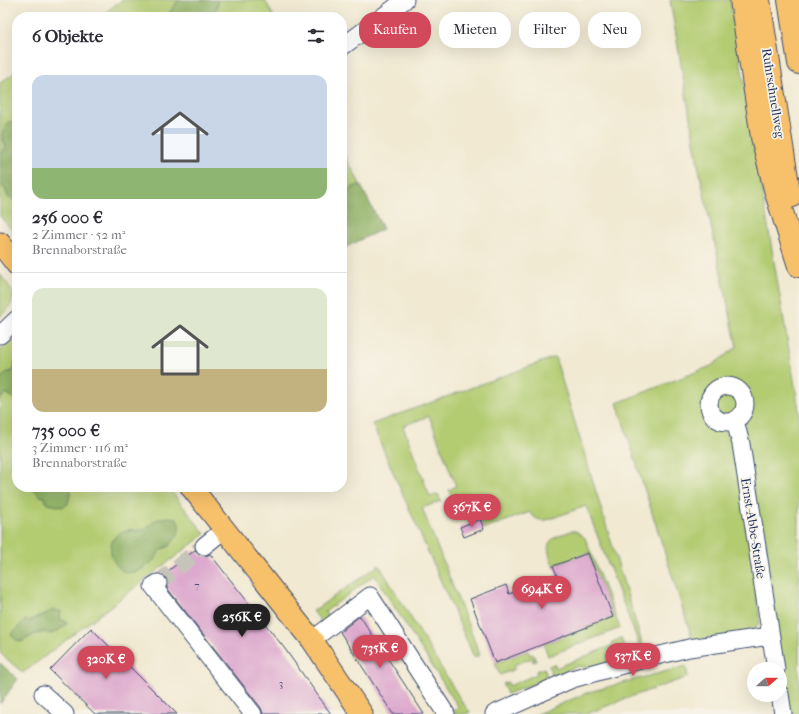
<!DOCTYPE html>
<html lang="de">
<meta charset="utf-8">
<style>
body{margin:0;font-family:"IM FELL French Canon",serif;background:#f2f2f3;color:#2b2b33;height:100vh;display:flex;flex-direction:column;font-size:15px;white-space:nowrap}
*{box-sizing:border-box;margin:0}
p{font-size:13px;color:#7c7c81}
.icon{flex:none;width:22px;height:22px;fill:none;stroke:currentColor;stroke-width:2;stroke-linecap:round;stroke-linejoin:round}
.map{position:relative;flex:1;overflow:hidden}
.panel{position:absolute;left:12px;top:12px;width:335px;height:480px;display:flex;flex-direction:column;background:#fff;border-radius:16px;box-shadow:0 4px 16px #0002}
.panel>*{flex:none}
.top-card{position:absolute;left:359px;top:12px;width:380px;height:36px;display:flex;gap:8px}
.needle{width:26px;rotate:70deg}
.tools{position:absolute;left:747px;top:662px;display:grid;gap:8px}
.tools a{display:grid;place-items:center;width:40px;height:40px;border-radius:50%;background:#fff;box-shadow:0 4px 16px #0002;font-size:20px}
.price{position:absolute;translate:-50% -34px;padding:0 9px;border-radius:14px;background:#d1495b;color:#fff;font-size:13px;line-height:26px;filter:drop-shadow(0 1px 2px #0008)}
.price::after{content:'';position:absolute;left:50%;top:24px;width:12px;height:9px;margin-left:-6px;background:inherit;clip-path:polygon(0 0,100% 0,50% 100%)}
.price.selected{background:#222;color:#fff}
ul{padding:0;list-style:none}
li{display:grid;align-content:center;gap:8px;height:212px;padding:0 20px}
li+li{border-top:1px solid #e1e1e2}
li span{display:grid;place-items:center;height:124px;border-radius:12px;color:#555}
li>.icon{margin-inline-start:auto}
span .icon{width:72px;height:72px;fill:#fffc;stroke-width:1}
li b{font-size:17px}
h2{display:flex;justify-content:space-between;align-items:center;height:48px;padding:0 20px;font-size:17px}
.tag{padding:0 14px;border-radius:16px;background:#fff;box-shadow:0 4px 16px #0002;font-size:14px;line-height:36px}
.tag.selected{background:#d1495b;color:#fff}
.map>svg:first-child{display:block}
.green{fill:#b3cc72;stroke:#677e68;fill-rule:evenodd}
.forest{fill:#8eb064;stroke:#547061}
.building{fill:#dda9ce}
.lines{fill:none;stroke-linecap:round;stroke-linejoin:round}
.minor-tunnel{stroke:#c6c4ba;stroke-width:17;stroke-dasharray:17 8;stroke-linecap:butt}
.minor-casing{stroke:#3b4b6f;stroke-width:19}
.major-casing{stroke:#3b4b6f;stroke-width:23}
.highway-casing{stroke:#3b4b6f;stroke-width:24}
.minor{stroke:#fff;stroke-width:17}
.major{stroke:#f7c06b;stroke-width:21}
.highway{stroke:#f7c06b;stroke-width:22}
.labels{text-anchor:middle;stroke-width:3.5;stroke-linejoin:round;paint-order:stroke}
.number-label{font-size:11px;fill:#4c4e7a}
.street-label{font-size:13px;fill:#1b2f5e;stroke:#f7f3e8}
</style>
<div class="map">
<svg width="799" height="714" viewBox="0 0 799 714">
<rect width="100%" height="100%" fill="#f7f3e8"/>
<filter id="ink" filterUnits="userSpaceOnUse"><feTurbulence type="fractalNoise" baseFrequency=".025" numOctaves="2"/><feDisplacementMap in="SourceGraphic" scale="8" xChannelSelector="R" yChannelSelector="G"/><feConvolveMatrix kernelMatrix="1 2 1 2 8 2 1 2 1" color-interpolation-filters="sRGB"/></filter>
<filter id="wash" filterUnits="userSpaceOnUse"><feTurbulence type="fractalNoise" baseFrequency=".012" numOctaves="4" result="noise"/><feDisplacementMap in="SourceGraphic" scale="16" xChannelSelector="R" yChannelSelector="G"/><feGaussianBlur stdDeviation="0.9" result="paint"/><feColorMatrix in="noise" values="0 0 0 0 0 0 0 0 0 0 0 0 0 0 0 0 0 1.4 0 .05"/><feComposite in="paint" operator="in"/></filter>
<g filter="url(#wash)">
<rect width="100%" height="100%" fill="#f1e9d1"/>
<!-- green -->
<g class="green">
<path d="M122,0H179L166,17H99Z"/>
<path d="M217,0H265L274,17H213L217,7Z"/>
<path d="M670,0H730L799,410V714H789L744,430L748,414V397L738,384L724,380L712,386L704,398L705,413L725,431L736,445L760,623L751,631L693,641L617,403L711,366L737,347L699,170Z"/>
<path d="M17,71V121L10,122L6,146L0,157V83Z"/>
<path d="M342,150L360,184L342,193Z"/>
<path d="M0,183L5,189L8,197L17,201V236L0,216Z"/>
<path d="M0,274C15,294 20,298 0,317Z"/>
<path d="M17,335V361L15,363V368L0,379V351Z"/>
<path d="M555,357L645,653L640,647L586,506L547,520C539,521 535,519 530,512L484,529L472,500L455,506L449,490L456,486L429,416L403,426L430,497L438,494L441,501L422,508L480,655L474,657L372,424Z"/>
<circle cx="726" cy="404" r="12"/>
<path d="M6,393L17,400V487H33L34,490L71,491L69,487H168L205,534L23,673L0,653V400ZM157,520L168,547L162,549L157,554L117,535L125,531L132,529L138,531L145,529ZM46,615L44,632L33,635L21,642L25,620L30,621L38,616Z"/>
<path d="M571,531H576L585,538L620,628L548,656L544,644L613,617L588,553L553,566C544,541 547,540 571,531Z"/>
<path d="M379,565L462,702L470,712L466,714H453L452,712L459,708L374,575L325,612L331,621L324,626L313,611Z"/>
<path d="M621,638L626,651L623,658L591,668L578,666L552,676L549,666L554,664L556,668L613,645L612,642Z"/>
<path d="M528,650L530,655L533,654L536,661L533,662L532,658L514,665L515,669L500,675L495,663Z"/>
<path d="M686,666L688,677L627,698L587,714H537L589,692Z"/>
<path d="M544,668L548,678L507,694L503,684L508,682L509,686L537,674L536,671Z"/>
</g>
<!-- forest -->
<g class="forest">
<path d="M179,0H217V7L213,17H166Z"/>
<path d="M17,121V202L8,197L5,189L0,183V157L6,146C0,136 2,130 10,122Z"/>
<path d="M360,184L383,229L342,249V193Z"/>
<path d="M17,361V400L6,393L0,400V379L7,372H12L15,368L14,363Z"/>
<path d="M33,487H69L71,491L68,504L63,507L47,504L44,497L40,496Z"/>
<path d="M169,517L176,518C183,529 178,536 170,545C167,547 165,547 162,549C159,551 158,554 157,556C153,563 142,570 134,572C116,577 101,546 118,534C128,527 135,533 144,529C149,527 152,522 156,520C160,518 165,518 169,517Z"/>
<path d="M53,610L61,611L60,619L68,623L58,631L51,634L43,632L33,635L21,642L16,640L11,634L25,620L30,621C38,616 46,615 53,610Z"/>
<path d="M0,663L18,679L0,704Z"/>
</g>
<g id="blocks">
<!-- building -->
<g class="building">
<path d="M480,519L484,529L464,537L460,527Z"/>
<path d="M195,550L201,555L206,556L210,554L285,649L331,714H263L261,708L167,588L168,582L167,578L163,575Z"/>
<path d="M588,553L613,617L495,663L470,599L506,585L509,594L557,575L553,566Z"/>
<path d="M360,616L424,714H393L376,688L340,632Z"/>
<path d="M91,628L177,714H95L50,670Z"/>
</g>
</g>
</g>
<g filter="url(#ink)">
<use href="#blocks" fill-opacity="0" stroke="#3b4b6f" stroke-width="1"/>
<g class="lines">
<!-- minor-tunnel -->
<path class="minor-tunnel" d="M158,583L204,546"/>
<defs>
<g id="minor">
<path d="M342,47L405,0"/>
<path d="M0,335L17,319"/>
<circle cx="727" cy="404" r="18"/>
<path d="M735,421L741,444L776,669"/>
<path d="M204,546L225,529"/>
<path d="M158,583L153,586L253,714"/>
<path d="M312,640L370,596L446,714"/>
<path d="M43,694L65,714"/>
<path d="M780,694L783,714"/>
<path d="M494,714L572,679L640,660L689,648L770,636"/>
</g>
<g id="major">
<path d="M0,243L17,265"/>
<path d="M191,487L312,640L362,714"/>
</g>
<g id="highway">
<path d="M741,0L762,137L776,193L799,266"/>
<path d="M759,0L790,197"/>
<path d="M789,0L799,63"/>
</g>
</defs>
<!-- minor casing -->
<use href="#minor" class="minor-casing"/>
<!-- major casing -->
<use href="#major" class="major-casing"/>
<!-- highway casing -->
<use href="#highway" class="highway-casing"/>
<!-- minor -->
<use href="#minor" class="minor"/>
<!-- major -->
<use href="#major" class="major"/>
<!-- highway -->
<use href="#highway" class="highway"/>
</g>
</g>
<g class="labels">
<!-- number labels -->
<g class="number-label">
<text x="197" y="589">7</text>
<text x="281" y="687">3</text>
</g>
<!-- street labels -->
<g class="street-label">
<text transform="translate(774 93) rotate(81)" y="5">Ruhrschnellweg</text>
<text transform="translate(754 528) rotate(81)" y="5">Ernst-Abbe-Straße</text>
</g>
</g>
</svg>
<div class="tools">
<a><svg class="needle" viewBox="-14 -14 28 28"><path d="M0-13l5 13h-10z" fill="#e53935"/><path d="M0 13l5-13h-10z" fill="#7c7c81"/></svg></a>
</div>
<b class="price" style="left:472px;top:528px">367K €</b>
<b class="price" style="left:542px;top:610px">694K €</b>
<b class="price selected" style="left:242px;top:638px">256K €</b>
<b class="price" style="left:380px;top:669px">735K €</b>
<b class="price" style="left:633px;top:677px">537K €</b>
<b class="price" style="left:106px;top:680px">320K €</b>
<div class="top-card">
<a class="tag selected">Kaufen</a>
<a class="tag">Mieten</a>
<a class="tag">Filter</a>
<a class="tag">Neu</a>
</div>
<section class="panel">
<h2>6 Objekte<svg class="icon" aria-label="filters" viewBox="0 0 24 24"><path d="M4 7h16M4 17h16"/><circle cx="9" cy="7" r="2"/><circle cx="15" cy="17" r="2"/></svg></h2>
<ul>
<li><span style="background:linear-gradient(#c9d6e8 75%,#8fb573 0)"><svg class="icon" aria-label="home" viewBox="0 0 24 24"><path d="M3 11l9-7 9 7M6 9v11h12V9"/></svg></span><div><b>256 000 €</b><p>2 Zimmer · 52 m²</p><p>Brennaborstraße</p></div></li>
<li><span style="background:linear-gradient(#dfe7d0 65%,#c2b280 0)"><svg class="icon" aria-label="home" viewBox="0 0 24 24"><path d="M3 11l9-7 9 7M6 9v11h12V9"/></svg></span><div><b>735 000 €</b><p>3 Zimmer · 116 m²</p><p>Brennaborstraße</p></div></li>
</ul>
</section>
</div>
